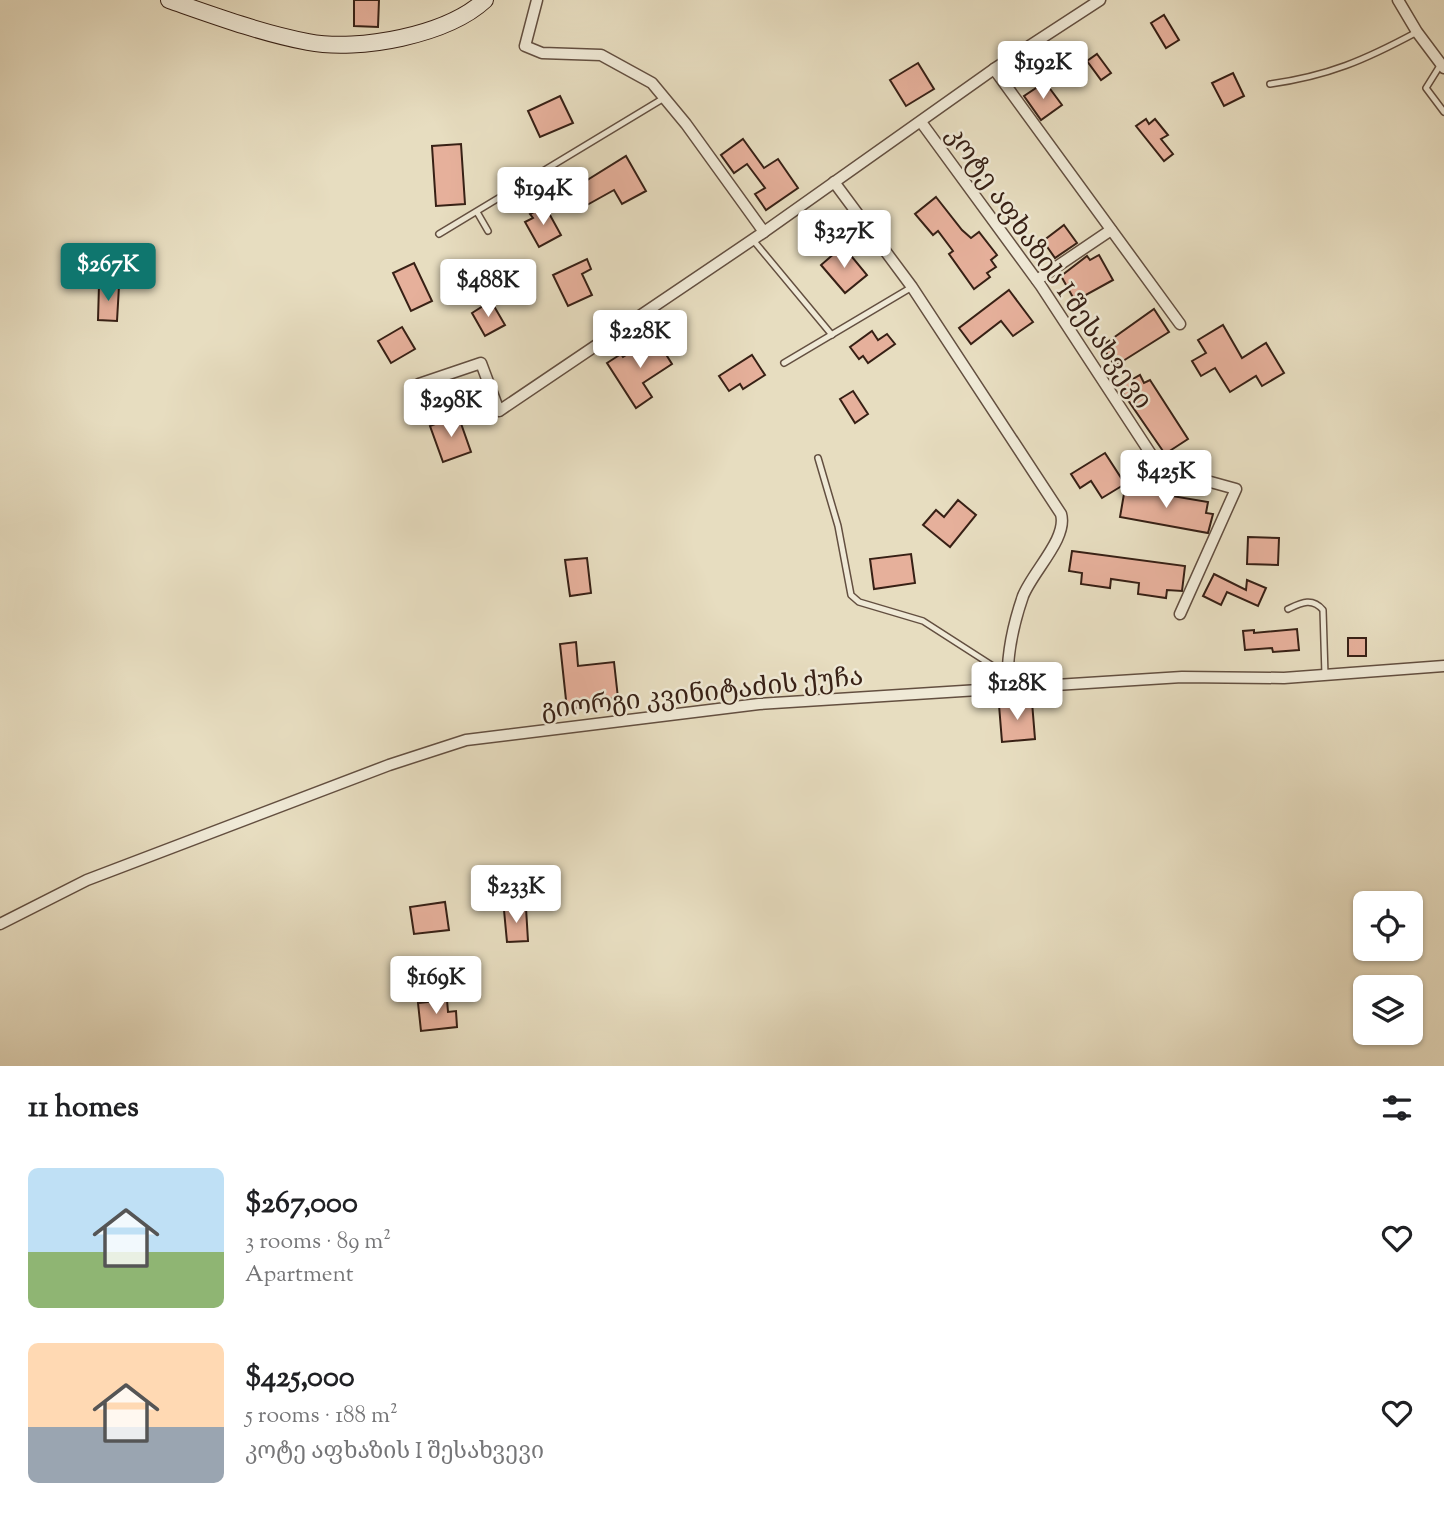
<!DOCTYPE html>
<meta charset="utf-8">
<style>
body{margin:0;font-family:"Sorts Mill Goudy","Noto Serif Georgian",serif;background:#f6f6f6;color:#202124;height:100vh;display:flex;flex-direction:column;font-size:26px;white-space:nowrap}
*{box-sizing:border-box;margin:0}
p{font-size:23px;color:#757577}
.icon{flex:none;width:38px;height:38px;fill:none;stroke:currentColor;stroke-width:2;stroke-linecap:round;stroke-linejoin:round}
.map{position:relative;height:1066px;overflow:hidden}
.side{display:flex;flex-direction:column;background:#fff;flex:1}
.side>*{flex:none}
.controls{position:absolute;left:1353px;top:891px;display:grid;gap:14px}
.controls a{display:grid;place-items:center;width:70px;height:70px;border-radius:10px;background:#fff;box-shadow:0 2px 5px #0004;font-size:35px}
.price{position:absolute;translate:-50% -60px;padding:0 16px;border-radius:7px;background:#fff;color:#222;font-size:23px;line-height:46px;filter:drop-shadow(0 2px 4px #0008)}
.price::after{content:'';position:absolute;left:50%;top:42px;width:21px;height:16px;margin-left:-10px;background:inherit;clip-path:polygon(0 0,100% 0,50% 100%)}
.price.on{background:#0f766e;color:#fff}
ul{padding:0;list-style:none}
li{display:flex;align-items:center;gap:21px;height:175px;padding:0 28px}
li span{display:grid;place-items:center;flex:none;width:196px;height:140px;border-radius:10px;color:#555}
li>.icon{margin-inline-start:auto}
span .icon{width:84px;height:84px;fill:#fffc;stroke-width:1}
li b{font-size:30px}
h2{display:flex;justify-content:space-between;align-items:center;height:84px;padding:0 28px;font-size:30px}
.map>svg:first-child{display:block}
.building{fill:#e6b09b;stroke:#372015;stroke-width:2}
.lines{fill:none;stroke-linecap:round;stroke-linejoin:round}
.lane-casing{stroke:#634f40;stroke-width:8}
.street-casing{stroke:#634f40;stroke-width:13}
.secondary-casing{stroke:#372015;stroke-width:18}
.lane{stroke:#efe9d6;stroke-width:5}
.street{stroke:#efe9d6;stroke-width:10}
.secondary{stroke:#efe9d6;stroke-width:16}
.labels{text-anchor:middle;stroke-width:5;stroke-linejoin:round;paint-order:stroke}
.street-label{font-size:26px;fill:#372015;stroke:#efe9d6}
</style>
<div class="map">
<svg width="1444" height="1066" viewBox="0 0 1444 1066">
<rect width="100%" height="100%" fill="#e7ddc0"/>
<filter id="stains"><feTurbulence type="fractalNoise" baseFrequency=".00286" numOctaves="4"/><feColorMatrix values="0 0 0 0 .2 0 0 0 0 .09 0 0 0 0 .02 0 0 0 .5 -.17"/></filter>
<radialGradient id="worn" r=".72"><stop offset=".6" stop-color="#630" stop-opacity="0"/><stop offset="1" stop-color="#630" stop-opacity=".3"/></radialGradient>
<!-- building -->
<g class="building">
<path d="M354,0H379L378,27L354,26Z"/>
<path d="M1164,15L1179,40L1166,48L1151,23Z"/>
<path d="M1097,54L1111,73L1101,80L1087,61Z"/>
<path d="M918,63L934,89L906,106L890,80Z"/>
<path d="M1233,73L1244,96L1224,106L1212,83Z"/>
<path d="M1045,82L1062,105L1041,120L1024,96Z"/>
<path d="M560,96L573,123L540,137L528,111Z"/>
<path d="M1146,119L1149,124L1155,119L1168,135L1161,139L1173,154L1164,161L1136,126Z"/>
<path d="M743,139L764,168L778,159L798,188L766,210L755,194L765,188L747,164L734,173L721,155Z"/>
<path d="M461,144L465,204L436,206L432,146Z"/>
<path d="M626,156L646,191L622,204L614,190L578,210L568,192Z"/>
<path d="M936,197L962,230L971,238L979,232L997,255L991,260L996,267L987,273L990,277L974,289L949,254L953,251L938,231L933,235L915,214Z"/>
<path d="M545,206L561,235L539,247L525,222L533,218L530,214Z"/>
<path d="M1064,225L1077,243L1055,258L1043,241Z"/>
<path d="M843,246L867,275L845,293L821,265Z"/>
<path d="M1099,255L1113,280L1075,301L1061,276L1087,256L1090,260Z"/>
<path d="M587,259L591,269L582,274L592,295L568,306L553,275Z"/>
<path d="M414,263L432,301L411,311L393,273Z"/>
<path d="M99,285L119,286L117,321L98,320Z"/>
<path d="M1009,290L1033,322L1013,336L1001,321L971,344L959,328Z"/>
<path d="M491,301L505,325L485,336L472,313Z"/>
<path d="M1154,309L1169,332L1115,366L1102,346Z"/>
<path d="M1223,325L1242,358L1266,343L1284,373L1262,386L1256,376L1230,392L1215,368L1201,376L1192,361L1206,353L1198,340Z"/>
<path d="M402,327L415,349L391,363L378,341Z"/>
<path d="M872,331L878,340L887,334L895,344L868,363L863,356L859,359L850,347Z"/>
<path d="M655,337L672,364L643,383L652,397L636,408L607,363L621,354L623,357Z"/>
<path d="M752,355L765,375L743,389L740,384L729,391L719,376Z"/>
<path d="M1140,375L1144,383L1150,380L1188,439L1165,454L1119,387Z"/>
<path d="M853,391L868,414L855,423L840,399Z"/>
<path d="M458,415L471,452L443,462L430,426Z"/>
<path d="M1105,453L1125,484L1102,498L1091,481L1080,488L1071,474Z"/>
<path d="M1125,488L1208,502L1206,513L1213,514L1208,533L1120,517Z"/>
<path d="M958,500L976,515L950,547L923,525L936,510L944,517Z"/>
<path d="M1248,537L1279,538L1278,565L1247,564Z"/>
<path d="M1072,551L1185,566L1182,591L1167,590L1166,598L1138,594L1139,583L1111,579L1110,588L1081,584L1082,573L1069,571Z"/>
<path d="M911,554L915,583L874,589L870,559Z"/>
<path d="M587,558L591,593L570,596L565,560Z"/>
<path d="M1214,574L1246,590L1247,580L1266,588L1258,606L1227,592L1221,605L1203,596Z"/>
<path d="M1297,629L1299,650L1273,652L1272,648L1245,650L1243,631L1254,630V633Z"/>
<rect x="1348" y="638" width="18" height="18"/>
<path d="M576,642L578,666L614,662L618,698L582,701V707L567,709L560,644Z"/>
<path d="M1032,702L1035,739L1002,742L999,705Z"/>
<path d="M445,902L449,930L414,934L410,907Z"/>
<path d="M526,908L528,941L507,942L504,910Z"/>
<path d="M447,1000L448,1012L456,1011L457,1027L421,1031L418,1003Z"/>
</g>
<g class="lines">
<defs>
<g id="lane">
<path d="M1441,64L1426,88L1444,112"/>
<path d="M1270,84C1328,76 1365,60 1417,32"/>
<path d="M477,212L488,231"/>
<path d="M439,234L664,98"/>
<path d="M753,240L832,335"/>
<path d="M784,363L912,287"/>
<path d="M818,458L838,526L851,595L859,602L923,621L1007,675"/>
<path d="M1288,609C1301,603 1312,597 1323,610L1325,675"/>
</g>
<g id="street">
<path d="M537,0L525,46L542,53L601,55L652,83L686,124L764,232"/>
<path d="M1398,0L1417,32L1444,68"/>
<path d="M994,69L1180,324"/>
<path d="M921,122L1041,286L1160,468L1236,489L1180,614"/>
<path d="M834,182L912,287L1061,514C1068,538 1033,571 1023,596C1013,625 1006,657 1008,688"/>
<path d="M1037,280L1111,230"/>
<path d="M419,384L481,363L499,411L764,232L994,69L1100,0"/>
<path d="M0,924L87,880L389,765L466,740L759,704L1182,677L1284,678L1444,666"/>
</g>
<path id="secondary" d="M169,0C215,16 261,33 308,42C359,52 447,35 485,0"/>
</defs>
<!-- lane casing -->
<use href="#lane" class="lane-casing"/>
<!-- street casing -->
<use href="#street" class="street-casing"/>
<!-- secondary casing -->
<use href="#secondary" class="secondary-casing"/>
<!-- lane -->
<use href="#lane" class="lane"/>
<!-- street -->
<use href="#street" class="street"/>
<!-- secondary -->
<use href="#secondary" class="secondary"/>
</g>
<g class="labels">
<!-- street labels -->
<g class="street-label">
<text transform="translate(1050 267) rotate(55)" y="9">კოტე აფხაზის I შესახვევი</text>
<text transform="translate(702 692) rotate(-6)" y="9">გიორგი კვინიტაძის ქუჩა</text>
</g>
</g>
<rect width="100%" height="100%" filter="url(#stains)"/>
<rect width="100%" height="100%" fill="url(#worn)"/>
</svg>
<div class="controls">
<a><svg class="icon" aria-label="locate" viewBox="0 0 24 24"><circle cx="12" cy="12" r="6"/><path d="M12 2v4M12 18v4M2 12h4M18 12h4"/></svg></a>
<a><svg class="icon" aria-label="layers" viewBox="0 0 24 24"><path d="M12 4l9 5-9 5-9-5zM3 14l9 5 9-5"/></svg></a>
</div>
<b class="price" style="left:1043px;top:101px">$192K</b>
<b class="price" style="left:543px;top:227px">$194K</b>
<b class="price" style="left:844px;top:270px">$327K</b>
<b class="price on" style="left:108px;top:303px">$267K</b>
<b class="price" style="left:488px;top:319px">$488K</b>
<b class="price" style="left:640px;top:370px">$228K</b>
<b class="price" style="left:451px;top:439px">$298K</b>
<b class="price" style="left:1166px;top:510px">$425K</b>
<b class="price" style="left:1017px;top:722px">$128K</b>
<b class="price" style="left:516px;top:925px">$233K</b>
<b class="price" style="left:436px;top:1016px">$169K</b>
</div>
<section class="side">
<h2>11 homes<svg class="icon" aria-label="filters" viewBox="0 0 24 24"><path d="M4 7h16M4 17h16"/><circle cx="9" cy="7" r="2"/><circle cx="15" cy="17" r="2"/></svg></h2>
<ul>
<li><span style="background:linear-gradient(#bfe0f5 60%,#8fb573 0)"><svg class="icon" aria-label="home" viewBox="0 0 24 24"><path d="M3 11l9-7 9 7M6 9v11h12V9"/></svg></span><div><b>$267,000</b><p>3 rooms · 89 m²</p><p>Apartment</p></div><svg class="icon" aria-label="heart" viewBox="0 0 24 24"><path d="M12 20l-8-8c-3-5 5-10 8-4 3-6 11-1 8 4z"/></svg></li>
<li><span style="background:linear-gradient(#ffd9b3 60%,#9aa5b1 0)"><svg class="icon" aria-label="home" viewBox="0 0 24 24"><path d="M3 11l9-7 9 7M6 9v11h12V9"/></svg></span><div><b>$425,000</b><p>5 rooms · 188 m²</p><p>კოტე აფხაზის I შესახვევი</p></div><svg class="icon" aria-label="heart" viewBox="0 0 24 24"><path d="M12 20l-8-8c-3-5 5-10 8-4 3-6 11-1 8 4z"/></svg></li>
</ul>
</section>
